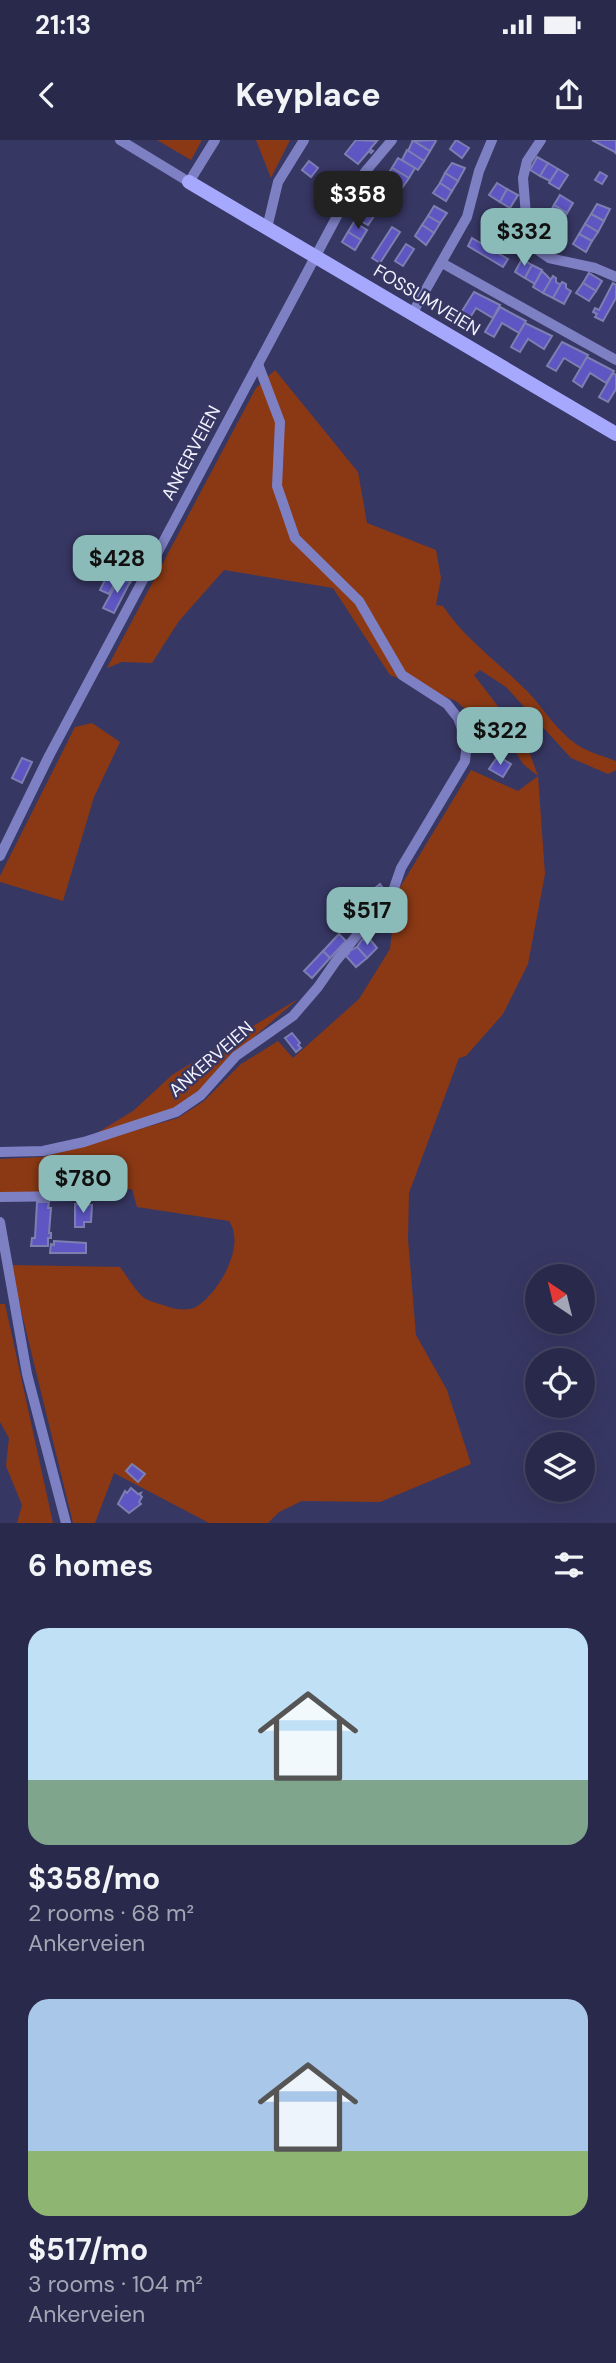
<!DOCTYPE html>
<meta charset="utf-8">
<style>
body{margin:0;font-family:"DM Sans",sans-serif;background:#353555;color:#f1f3f6;height:100vh;display:flex;flex-direction:column;font-size:26px;white-space:nowrap}
*{box-sizing:border-box;margin:0}
p{font-size:23px;color:#a5a6b5}
.icon{flex:none;width:38px;height:38px;fill:none;stroke:currentColor;stroke-width:2;stroke-linecap:round;stroke-linejoin:round}
.map{position:relative;height:1383px;overflow:hidden}
.details{display:flex;flex-direction:column;background:#29294b;flex:1}
.details>*{flex:none}
.needle{width:46px;rotate:325deg}
.tools{position:absolute;left:525px;top:1124px;display:grid;gap:14px}
.tools a{display:grid;place-items:center;width:70px;height:70px;border-radius:50%;background:#29294b;box-shadow:0 7px 28px #0002,0 0 0 2px #454563;font-size:35px}
.price{position:absolute;translate:-50% -60px;padding:0 16px;border-radius:14px;background:#8bbbb9;color:#111;font-size:23px;line-height:46px;filter:drop-shadow(0 2px 4px #0008)}
.price::after{content:'';position:absolute;left:50%;top:42px;width:21px;height:16px;margin-left:-10px;background:inherit;clip-path:polygon(0 0,100% 0,50% 100%)}
.price.active{background:#222;color:#fff}
ul{padding:0;list-style:none}
li{display:grid;align-content:center;gap:14px;height:371px;padding:0 28px}
li span{display:grid;place-items:center;height:217px;border-radius:21px;color:#555}
li>.icon{margin-inline-start:auto}
span .icon{width:126px;height:126px;fill:#fffc;stroke-width:1}
li b{font-size:30px}
h2{display:flex;justify-content:space-between;align-items:center;height:84px;padding:0 28px;font-size:30px}
.status{display:flex;justify-content:space-between;align-items:center;height:49px;padding:0 35px;background:#29294b;direction:ltr}
.status svg{height:19px;fill:currentColor}
header{display:flex;justify-content:space-between;align-items:center;height:91px;padding:0 28px;background:#29294b;font-size:32px;font-weight:800}
.map>svg:first-child{display:block}
.green{fill:#8b3914}
.building{fill:#5d56c3;stroke:#7d7fb1;stroke-width:2}
.lines{fill:none;stroke-linecap:round;stroke-linejoin:round}
.street{stroke:#7e80c4;stroke-width:10}
.secondary{stroke:#a6a8fe;stroke-width:14}
.labels{text-anchor:middle;stroke-width:5;stroke-linejoin:round;paint-order:stroke}
.street-label{font-size:18px;fill:#f2f3fe;stroke:#373764}
</style>
<div class="status"><b>21:13</b><svg viewBox="0 0 49 12"><path d="M0 12V9h3v3zM5 12V6h3v6zM10 12V3h3v9zM15 12V0h3v12zM26 1h20v11H26zM47 4h2v5h-2z"/></svg></div>
<header><svg class="icon" aria-label="back" viewBox="0 0 24 24"><path d="M15 5l-7 7 7 7"/></svg>Keyplace<svg class="icon" aria-label="share" viewBox="0 0 24 24"><path d="M12 15V3M7 8l5-5 5 5M5 13v7h14v-7"/></svg></header>
<div class="map">
<svg width="616" height="1383" viewBox="0 0 616 1383">
<rect width="100%" height="100%" fill="#373764"/>
<!-- green -->
<g class="green">
<path d="M157,0H202L191,20Z"/>
<path d="M256,0H290L271,38Z"/>
<path d="M275,230L358,332L367,383L436,410L441,438L436,465L443,466C465,500 500,523 528,552C544,569 556,590 576,604C587,612 603,616 616,621V630L608,634L571,618L506,547L480,530L474,535L526,603L538,636L545,734L528,824L503,874L466,916L459,918L409,1053L408,1099L416,1195L447,1250L471,1324L380,1362L302,1361L279,1372L268,1383H209L114,1333L95,1383H73L10,1125L120,1127C127,1136 134,1149 143,1157C148,1161 157,1163 163,1165C174,1169 188,1173 199,1165C220,1150 246,1105 229,1081L137,1067L132,1049L0,1053V1019L42,1017L178,978L204,961L241,924L278,901L293,918L359,859L390,809L396,754L471,630L518,651L538,636L523,624L511,605L492,593L456,561L390,535L333,448L224,430L179,481L152,523L122,522L107,528L256,248Z"/>
<path d="M92,583L120,602L94,657L63,761L0,742V736L75,587Z"/>
<path d="M298,859L233,915L197,953L174,969L92,996L133,971L172,935Z"/>
<path d="M0,1164H5L53,1383H17L22,1365L6,1326L9,1298L0,1282Z"/>
</g>
<!-- building -->
<g class="building">
<path d="M356,0L377,1L370,9L373,11L371,13L369,11L358,24L345,14Z"/>
<path d="M413,0L430,11L424,21L408,11Z"/>
<path d="M435,0L436,1L430,11L414,1Z"/>
<path d="M456,0L469,8L462,18L450,9Z"/>
<path d="M592,0H616V14L615,12Z"/>
<path d="M407,10L424,21L418,30L402,20Z"/>
<path d="M537,17L548,23L540,36L530,30Z"/>
<path d="M398,18L415,28L409,38L392,28Z"/>
<path d="M309,21L318,28L311,37L302,30Z"/>
<path d="M452,23L465,28L458,41L445,33Z"/>
<path d="M548,23L558,29L550,41L540,36Z"/>
<path d="M392,28L409,38L402,48L385,38Z"/>
<path d="M558,29L568,35L559,49L549,43Z"/>
<path d="M600,32L607,36L602,44L595,40Z"/>
<path d="M445,33L458,41L452,51L440,43Z"/>
<path d="M331,35L343,42L334,54L325,47Z"/>
<path d="M440,43L452,51L446,61L433,53Z"/>
<path d="M497,43L507,49L500,62L489,55Z"/>
<path d="M376,45L388,53L382,63L369,56Z"/>
<path d="M507,49L518,55L510,68L500,62Z"/>
<path d="M560,55L573,63L567,73L554,65Z"/>
<path d="M369,56L382,63L376,73L363,65Z"/>
<path d="M597,64L610,69L604,81L591,74Z"/>
<path d="M363,65L376,73L368,85L356,78Z"/>
<path d="M554,65L567,73L561,83L548,76Z"/>
<path d="M434,66L447,73L440,83L428,76Z"/>
<path d="M591,74L604,81L598,92L585,84Z"/>
<path d="M428,76L440,83L434,93L422,85Z"/>
<path d="M548,76L561,83L555,93L542,85Z"/>
<path d="M501,80L512,87L502,103L492,96Z"/>
<path d="M354,82L367,90L361,100L348,92Z"/>
<path d="M585,84L598,92L592,101L579,94Z"/>
<path d="M422,85L434,93L426,105L415,96Z"/>
<path d="M542,85L555,93L549,103L536,95Z"/>
<path d="M392,87L400,92L380,123L372,118Z"/>
<path d="M512,87L522,93L514,105L504,99Z"/>
<path d="M348,92L361,100L355,110L342,102Z"/>
<path d="M579,94L592,101L586,112L573,104Z"/>
<path d="M472,98L508,119L503,127L468,106Z"/>
<path d="M406,104L414,109L403,126L395,121Z"/>
<path d="M522,119L532,125L525,138L515,132Z"/>
<path d="M532,125L542,130L535,144L525,138Z"/>
<path d="M542,131L551,140L543,153L533,147Z"/>
<path d="M589,133L602,141L596,151L583,143Z"/>
<path d="M553,136L556,138V142L561,145L553,158L543,153Z"/>
<path d="M562,142L566,144V148L571,151L564,164L553,158Z"/>
<path d="M583,143L596,151L589,161L576,153Z"/>
<path d="M613,143L616,145V158L603,181L595,177L597,174L593,172L595,168L599,170Z"/>
<path d="M474,152L500,165L493,178L476,168L468,181L459,176Z"/>
<path d="M500,167L526,181L519,193L502,183L494,197L485,192Z"/>
<path d="M525,183L552,196L544,209L528,199L520,212L511,207Z"/>
<path d="M562,202L588,215L581,228L564,218L556,231L547,226Z"/>
<path d="M587,217L614,231L606,243L590,233L582,247L573,241Z"/>
<path d="M613,233L616,235V249L608,262L599,257Z"/>
<path d="M126,420L139,426L130,443L118,436Z"/>
<path d="M120,437L130,442L114,473L103,468Z"/>
<path d="M106,438L115,443L109,454L100,450Z"/>
<path d="M498,601L506,606L500,614L492,609Z"/>
<path d="M498,616L511,624L503,637L489,629Z"/>
<path d="M22,618L32,622L22,643L12,638Z"/>
<path d="M380,744L386,752L364,771L357,763Z"/>
<path d="M339,794L346,801L330,818L323,811Z"/>
<path d="M368,797L377,808L367,818L357,807L363,798L364,800Z"/>
<path d="M357,807L367,818L356,827L346,816L349,813L348,812Z"/>
<path d="M323,811L330,818L312,838L304,831Z"/>
<path d="M292,893L300,903L298,905L301,908L296,912L285,898Z"/>
<path d="M37,1062H49L48,1068H51L49,1093H51V1098H48V1106H31L32,1098H35Z"/>
<path d="M75,1064L92,1065L91,1082H84V1087H75Z"/>
<path d="M54,1101L86,1103V1113H50L51,1104L54,1105Z"/>
<path d="M132,1324L145,1334L138,1342L126,1331Z"/>
<path d="M131,1348L138,1354L141,1353L140,1355L142,1357L139,1362L141,1364L129,1373L118,1364L125,1351L127,1353Z"/>
</g>
<g class="lines">
<!-- street -->
<g class="street">
<path d="M120,0L189,42L215,0"/>
<path d="M541,0L527,21L523,38L527,88L532,106L549,118L595,128L616,137"/>
<path d="M267,88L278,42L304,0"/>
<path d="M442,123L616,220"/>
<path d="M412,174L467,77L479,31L492,0"/>
<path d="M0,716L49,616L344,63L365,32L392,0"/>
<path d="M0,1012L43,1011L84,1002L176,972L201,955L236,916L293,876L318,847L336,821L393,751L401,728L465,621L467,602L458,578L447,564L402,535L359,461L295,398L277,346L280,282L258,224"/>
<path d="M0,1057L73,1056"/>
<path d="M0,1082L27,1234L66,1383"/>
</g>
<!-- secondary -->
<path class="secondary" d="M189,42L616,294"/>
</g>
<g class="labels">
<!-- street labels -->
<g class="street-label">
<text transform="translate(427 160) rotate(31)" y="6">FOSSUMVEIEN</text>
<text transform="translate(191 313) rotate(-62)" y="6">ANKERVEIEN</text>
<text transform="translate(211 919) rotate(-41)" y="6">ANKERVEIEN</text>
</g>
</g>
</svg>
<div class="tools">
<a><svg class="needle" viewBox="-14 -14 28 28"><path d="M0-13l5 13h-10z" fill="#e53935"/><path d="M0 13l5-13h-10z" fill="#a5a6b5"/></svg></a>
<a><svg class="icon" aria-label="locate" viewBox="0 0 24 24"><circle cx="12" cy="12" r="6"/><path d="M12 2v4M12 18v4M2 12h4M18 12h4"/></svg></a>
<a><svg class="icon" aria-label="layers" viewBox="0 0 24 24"><path d="M12 4l9 5-9 5-9-5zM3 14l9 5 9-5"/></svg></a>
</div>
<b class="price active" style="left:358px;top:91px">$358</b>
<b class="price" style="left:524px;top:128px">$332</b>
<b class="price" style="left:117px;top:455px">$428</b>
<b class="price" style="left:500px;top:627px">$322</b>
<b class="price" style="left:367px;top:807px">$517</b>
<b class="price" style="left:83px;top:1075px">$780</b>
</div>
<section class="details">
<h2>6 homes<svg class="icon" aria-label="filters" viewBox="0 0 24 24"><path d="M4 7h16M4 17h16"/><circle cx="9" cy="7" r="2"/><circle cx="15" cy="17" r="2"/></svg></h2>
<ul>
<li><span style="background:linear-gradient(#bfe0f5 70%,#7fa58c 0)"><svg class="icon" aria-label="home" viewBox="0 0 24 24"><path d="M3 11l9-7 9 7M6 9v11h12V9"/></svg></span><div><b>$358/mo</b><p>2 rooms · 68 m²</p><p>Ankerveien</p></div></li>
<li><span style="background:linear-gradient(#a9c7e8 70%,#8fb573 0)"><svg class="icon" aria-label="home" viewBox="0 0 24 24"><path d="M3 11l9-7 9 7M6 9v11h12V9"/></svg></span><div><b>$517/mo</b><p>3 rooms · 104 m²</p><p>Ankerveien</p></div></li>
</ul>
</section>
